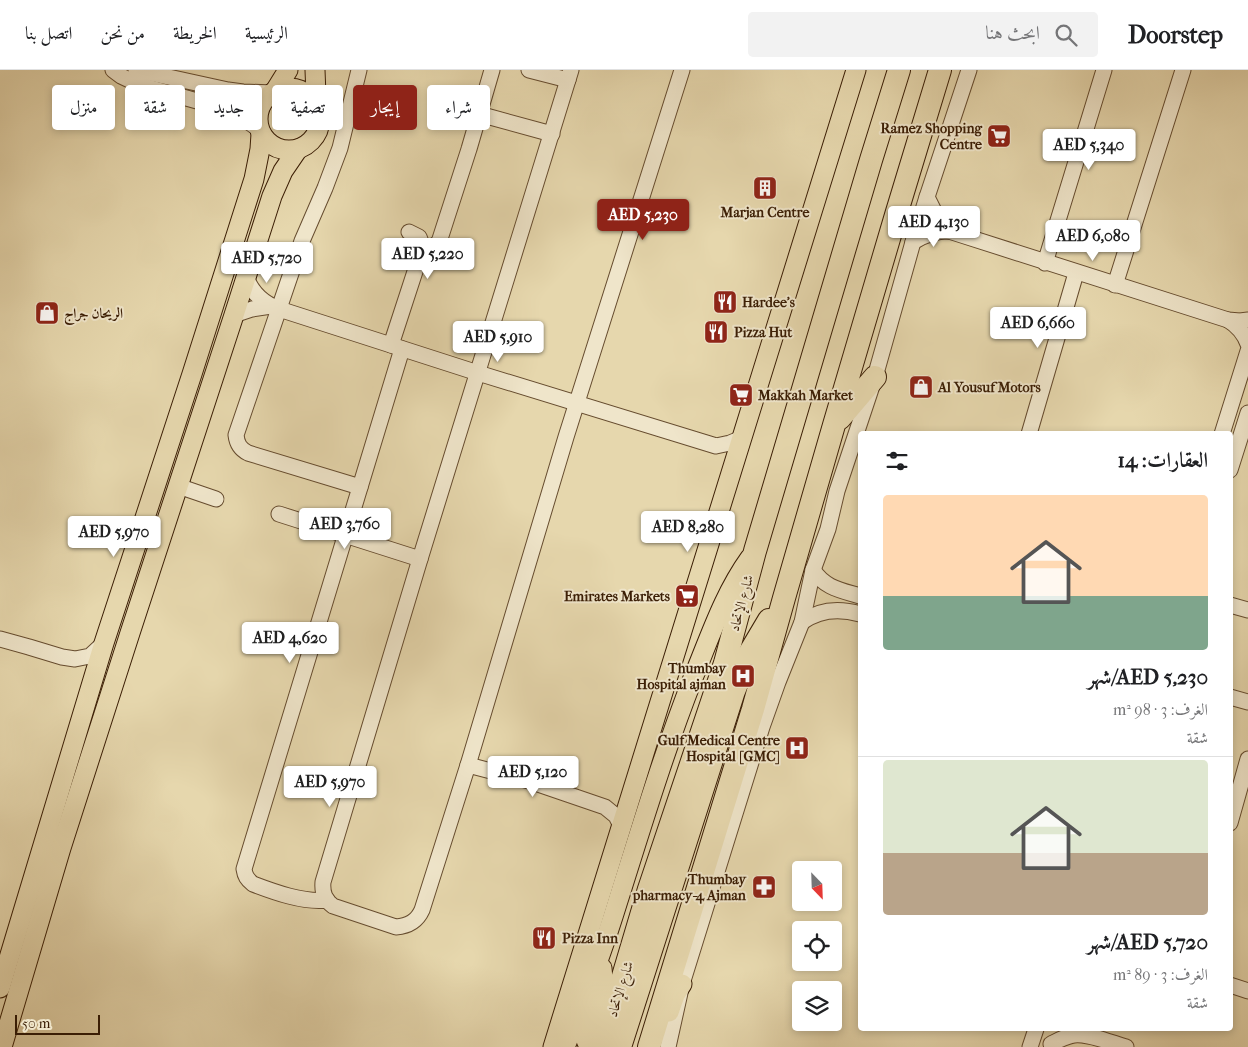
<!DOCTYPE html>
<html lang="ar">
<meta charset="utf-8">
<style>
body{margin:0;font-family:"IM FELL French Canon",Amiri,serif;background:#f2f2f2;color:#202124;direction:rtl;height:100vh;display:flex;flex-direction:column;font-size:19px;white-space:nowrap}
*{box-sizing:border-box;margin:0}
p{font-size:16px;color:#757577}
.icon{flex:none;width:28px;height:28px;fill:none;stroke:currentColor;stroke-width:2;stroke-linecap:round;stroke-linejoin:round}
.map{position:relative;flex:1;overflow:hidden;direction:ltr}
.details{position:absolute;left:858px;top:361px;width:375px;height:600px;display:flex;flex-direction:column;background:#fff;border-radius:5px;box-shadow:0 2px 8px #0003;direction:rtl}
.details>*{flex:none}
.banner{position:absolute;left:15px;top:15px;width:475px;height:45px;direction:rtl;display:flex;gap:10px}
.needle{width:32px;rotate:157deg}
.controls{position:absolute;left:792px;top:791px;display:grid;gap:10px}
.controls a{display:grid;place-items:center;width:50px;height:50px;border-radius:5px;background:#fff;box-shadow:0 2px 8px #0003;font-size:25px}
.scale{position:absolute;left:15px;bottom:12px;width:85px;box-sizing:border-box;padding-left:5px;border:2px solid #3b1e05;border-top:0;font-size:14px;line-height:18px;white-space:nowrap;color:#3b1e05;-webkit-text-stroke:4px #efe5ca;paint-order:stroke}
.price{position:absolute;translate:-50% -42px;padding:0 11px;border-radius:5px;background:#fff;color:#222;font-size:16px;line-height:32px;filter:drop-shadow(0 1px 2px #0008)}
.price::after{content:'';position:absolute;left:50%;top:30px;width:15px;height:11px;margin-left:-8px;background:inherit;clip-path:polygon(0 0,100% 0,50% 100%)}
.price.on{background:#8f2418;color:#fff}
ul{padding:0;list-style:none}
li{display:grid;align-content:center;gap:10px;height:265px;padding:0 25px}
li+li{border-top:1px solid #e0e0e0}
li span{display:grid;place-items:center;height:155px;border-radius:5px;color:#555}
li>.icon{margin-inline-start:auto}
span .icon{width:90px;height:90px;fill:#fffc;stroke-width:1}
li b{font-size:21px}
h2{display:flex;justify-content:space-between;align-items:center;height:60px;padding:0 25px;font-size:21px}
.chip{padding:0 18px;border-radius:5px;background:#fff;box-shadow:0 2px 8px #0003;font-size:18px;line-height:45px}
.chip.on{background:#8f2418;color:#fff}
header{display:flex;align-items:center;gap:30px;box-sizing:border-box;height:70px;padding:0 25px;background:#fff;border-bottom:1px solid #e0e0e0}
header strong{font-size:24px}
nav{display:flex;gap:28px;margin-inline-start:auto;font-size:18px}
.search{width:350px;height:45px;background:#f2f2f2;display:flex;align-items:center;gap:12px;box-sizing:border-box;padding:0 18px;border-radius:5px;color:#757577;font-size:19px}
.map>svg:first-child{display:block}
.lines{fill:none;stroke-linecap:round;stroke-linejoin:round}
.minor-casing{stroke:#664c2f;stroke-width:17}
.major-casing{stroke:#3b1e05;stroke-width:21}
.highway-casing{stroke:#3b1e05;stroke-width:24}
.minor{stroke:#efe5ca;stroke-width:15}
.major{stroke:#e6d7ad;stroke-width:19}
.highway{stroke:#e6d7ad;stroke-width:22}
.labels{text-anchor:middle;stroke-width:4;stroke-linejoin:round;paint-order:stroke}
.poi-label{font-size:14px;font-weight:bold;fill:#3b1e05;stroke:#efe5ca;text-anchor:start}
.street-label{font-size:14px;fill:#3b1e05;stroke:#efe5ca}
</style>
<header>
<strong>Doorstep</strong>
<div class="search"><svg class="icon" aria-label="search" viewBox="0 0 24 24"><circle cx="10" cy="10" r="6"/><path d="M15 15l6 6"/></svg>ابحث هنا</div>
<nav><a>الرئيسية</a><a>الخريطة</a><a>من نحن</a><a>اتصل بنا</a></nav>
</header>
<div class="map">
<svg width="1248" height="977" viewBox="0 0 1248 977">
<rect width="100%" height="100%" fill="#e6d7ad"/>
<filter id="stains"><feTurbulence type="fractalNoise" baseFrequency=".004" numOctaves="4"/><feColorMatrix values="0 0 0 0 .2 0 0 0 0 .09 0 0 0 0 .02 0 0 0 .5 -.17"/></filter>
<radialGradient id="worn" r=".72"><stop offset=".6" stop-color="#630" stop-opacity="0"/><stop offset="1" stop-color="#630" stop-opacity=".3"/></radialGradient>
<g class="lines">
<defs>
<g id="minor">
<path d="M113,0L121,6L140,15L222,38C236,44 248,51 260,60"/>
<path d="M136,0L228,20L243,22L273,23"/>
<path d="M359,0L340,78L325,118L302,171L236,365C237,374 240,379 248,383L360,417"/>
<path d="M529,0L568,10"/>
<path d="M571,0L420,489L323,812C322,823 325,830 333,836L396,857C409,856 417,851 422,840L468,695L566,367L682,0"/>
<path d="M479,44L552,64"/>
<path d="M927,127L936,145L949,161"/>
<path d="M913,172C924,165 935,161 949,161L1228,250L1240,251L1248,250"/>
<path d="M422,180L430,179L439,172L469,79L492,0"/>
<path d="M1045,193L1104,0"/>
<path d="M246,207C252,223 262,233 279,239L478,303L716,376L730,373L742,368"/>
<path d="M1115,215L1183,0"/>
<path d="M234,245L252,239L271,236"/>
<path d="M1228,250C1238,256 1244,263 1248,274"/>
<path d="M391,275L422,180V175L419,167L409,162"/>
<path d="M1029,364L1076,203"/>
<path d="M1222,364L1248,281"/>
<path d="M1230,400L1248,343"/>
<path d="M178,416L216,429"/>
<path d="M279,444L420,489"/>
<path d="M813,500C825,518 840,520 860,526"/>
<path d="M1230,535L1248,540"/>
<path d="M802,552C820,539 839,538 860,544"/>
<path d="M0,569L29,577L62,587L75,589L90,586L104,573"/>
<path d="M1230,627L1248,632"/>
<path d="M468,695L529,711L605,737L616,746L622,758"/>
<path d="M1230,753L1248,689"/>
<path d="M327,830C304,833 274,822 253,814C247,809 245,806 244,799L402,279"/>
<path d="M1230,915L1248,921"/>
<path d="M1051,974C1059,970 1066,966 1074,965C1088,963 1112,973 1126,977"/>
<path d="M668,977L682,914L762,657L778,612L802,552L813,500L828,459L837,421L875,307L913,172L927,127L969,0"/>
<path d="M1030,977L1036,959"/>
</g>
<g id="major">
<path d="M315,0L316,25L317,38"/>
<circle cx="289" cy="49" r="31"/>
<path d="M275,21L288,0"/>
<path d="M0,918L104,573L192,304L254,109L260,79L261,64"/>
<path d="M669,942L675,925L682,914"/>
<path d="M2,977L61,778L130,563L234,245L272,126L283,101L298,79"/>
<path d="M553,977L856,0"/>
<path d="M565,977C584,930 602,883 617,834C641,758 664,682 693,608C710,567 724,524 750,488"/>
<path d="M589,977L586,970V966L602,916L603,909L602,898"/>
</g>
<g id="highway">
<path d="M840,348L875,307"/>
<path d="M602,977L649,819L725,593L755,481L871,90L899,0"/>
<path d="M620,977L734,621L750,582L769,550"/>
<path d="M649,977L753,639L784,528L834,355L896,145L940,0"/>
</g>
</defs>
<!-- minor casing -->
<use href="#minor" class="minor-casing"/>
<!-- major casing -->
<use href="#major" class="major-casing"/>
<!-- highway casing -->
<use href="#highway" class="highway-casing"/>
<!-- minor -->
<use href="#minor" class="minor"/>
<!-- major -->
<use href="#major" class="major"/>
<!-- highway -->
<use href="#highway" class="highway"/>
</g>
<!-- icons -->
<defs>
<symbol id="supermarket-square" viewBox="-11 -11 22 22"><rect x="-9" y="-9" width="18" height="18" rx="4" fill="#8f2418" stroke="#efe5ca"/><path d="M-6-5.5h2.5l.6 2H6L4.5 2H-2.5L-4.4-4H-6ZM-1.5 3.2a1.3 1.3 0 1 0 .1 0ZM3 3.2a1.3 1.3 0 1 0 .1 0Z" fill="#fff"/></symbol>
<symbol id="building-square" viewBox="-11 -11 22 22"><rect x="-9" y="-9" width="18" height="18" rx="4" fill="#8f2418" stroke="#efe5ca"/><path d="M-4-6H4V6H1V3H-1V6H-4ZM-2.5-4.3h1.7v1.8h-1.7ZM.8-4.3h1.7v1.8H.8ZM-2.5-1h1.7V.8h-1.7ZM.8-1h1.7V.8H.8Z" fill="#fff"/></symbol>
<symbol id="restaurant-square" viewBox="-11 -11 22 22"><rect x="-9" y="-9" width="18" height="18" rx="4" fill="#8f2418" stroke="#efe5ca"/><path d="M-5-6h1v4h1v-4h1v4h1v-4h1v5L-1.5 .5V6h-2V.5L-5-1ZM5-6V6H3V1.5H1.5Q1.5-4 5-6Z" fill="#fff"/></symbol>
<symbol id="shop-square" viewBox="-11 -11 22 22"><rect x="-9" y="-9" width="18" height="18" rx="4" fill="#8f2418" stroke="#efe5ca"/><path d="M-5-2.5h2.3a2.7 3.5 0 0 1 5.4 0H5L5.5 6h-11ZM-1.5-2.5h3a1.5 2.3 0 0 0-3 0Z" fill="#fff"/></symbol>
<symbol id="hospital-square" viewBox="-11 -11 22 22"><rect x="-9" y="-9" width="18" height="18" rx="4" fill="#8f2418" stroke="#efe5ca"/><path d="M-5-5h3v3.5h4V-5h3V5h-3V1.5h-4V5h-3Z" fill="#fff"/></symbol>
<symbol id="pharmacy-square" viewBox="-11 -11 22 22"><rect x="-9" y="-9" width="18" height="18" rx="4" fill="#8f2418" stroke="#efe5ca"/><path d="M-2-6h4v4h4v4h-4v4h-4v-4h-4v-4h4Z" fill="#fff"/></symbol>
</defs>
<g fill-rule="evenodd">
<use href="#supermarket-square" x="985" y="52" width="28" height="28"/>
<use href="#building-square" x="751" y="104" width="28" height="28"/>
<use href="#restaurant-square" x="711" y="218" width="28" height="28"/>
<use href="#shop-square" x="33" y="229" width="28" height="28"/>
<use href="#restaurant-square" x="702" y="248" width="28" height="28"/>
<use href="#shop-square" x="907" y="303" width="28" height="28"/>
<use href="#supermarket-square" x="727" y="311" width="28" height="28"/>
<use href="#supermarket-square" x="673" y="512" width="28" height="28"/>
<use href="#hospital-square" x="729" y="592" width="28" height="28"/>
<use href="#hospital-square" x="783" y="664" width="28" height="28"/>
<use href="#pharmacy-square" x="750" y="803" width="28" height="28"/>
<use href="#restaurant-square" x="530" y="854" width="28" height="28"/>
</g>
<g class="labels">
<!-- poi labels -->
<g class="poi-label">
<text x="982" y="63" text-anchor="end">Ramez Shopping<tspan x="982" dy="16">Centre</tspan></text>
<text x="765" y="147" text-anchor="middle">Marjan Centre</text>
<text x="742" y="237">Hardee's</text>
<text x="64" y="248">الريحان جراج</text>
<text x="734" y="267">Pizza Hut</text>
<text x="938" y="322">Al Yousuf Motors</text>
<text x="758" y="330">Makkah Market</text>
<text x="670" y="531" text-anchor="end">Emirates Markets</text>
<text x="726" y="603" text-anchor="end">Thumbay<tspan x="726" dy="16">Hospital ajman</tspan></text>
<text x="780" y="675" text-anchor="end">Gulf Medical Centre<tspan x="780" dy="16">Hospital [GMC]</tspan></text>
<text x="746" y="814" text-anchor="end">Thumbay<tspan x="746" dy="16">pharmacy-4 Ajman</tspan></text>
<text x="562" y="873">Pizza Inn</text>
</g>
<!-- street labels -->
<g class="street-label">
<text transform="translate(741 533) rotate(-75)" y="5">شارع الإتحاد</text>
<text transform="translate(620 919) rotate(-73)" y="5">شارع الإتحاد</text>
</g>
</g>
<rect width="100%" height="100%" filter="url(#stains)"/>
<rect width="100%" height="100%" fill="url(#worn)"/>
</svg>
<div class="controls">
<a><svg class="needle" viewBox="-14 -14 28 28"><path d="M0-13l5 13h-10z" fill="#e53935"/><path d="M0 13l5-13h-10z" fill="#757577"/></svg></a>
<a><svg class="icon" aria-label="locate" viewBox="0 0 24 24"><circle cx="12" cy="12" r="6"/><path d="M12 2v4M12 18v4M2 12h4M18 12h4"/></svg></a>
<a><svg class="icon" aria-label="layers" viewBox="0 0 24 24"><path d="M12 4l9 5-9 5-9-5zM3 14l9 5 9-5"/></svg></a>
</div>
<div class="scale">50 m</div>
<b class="price" style="left:1089px;top:101px">AED 5,340</b>
<b class="price on" style="left:643px;top:171px">AED 5,230</b>
<b class="price" style="left:934px;top:178px">AED 4,130</b>
<b class="price" style="left:1093px;top:192px">AED 6,080</b>
<b class="price" style="left:428px;top:210px">AED 5,220</b>
<b class="price" style="left:267px;top:214px">AED 5,720</b>
<b class="price" style="left:1038px;top:279px">AED 6,660</b>
<b class="price" style="left:498px;top:293px">AED 5,910</b>
<b class="price" style="left:345px;top:480px">AED 3,760</b>
<b class="price" style="left:688px;top:483px">AED 8,280</b>
<b class="price" style="left:114px;top:488px">AED 5,970</b>
<b class="price" style="left:290px;top:594px">AED 4,620</b>
<b class="price" style="left:533px;top:728px">AED 5,120</b>
<b class="price" style="left:330px;top:738px">AED 5,970</b>
<div class="banner">
<a class="chip">شراء</a>
<a class="chip on">إيجار</a>
<a class="chip">تصفية</a>
<a class="chip">جديد</a>
<a class="chip">شقة</a>
<a class="chip">منزل</a>
</div>
<section class="details">
<h2>العقارات: 14<svg class="icon" aria-label="filters" viewBox="0 0 24 24"><path d="M4 7h16M4 17h16"/><circle cx="9" cy="7" r="2"/><circle cx="15" cy="17" r="2"/></svg></h2>
<ul>
<li><span style="background:linear-gradient(#ffd9b3 65%,#7fa58c 0)"><svg class="icon" aria-label="home" viewBox="0 0 24 24"><path d="M3 11l9-7 9 7M6 9v11h12V9"/></svg></span><div><b>AED 5,230/شهر</b><p>الغرف: 3 · 98 m²</p><p>شقة</p></div></li>
<li><span style="background:linear-gradient(#dfe7d0 60%,#b9a48a 0)"><svg class="icon" aria-label="home" viewBox="0 0 24 24"><path d="M3 11l9-7 9 7M6 9v11h12V9"/></svg></span><div><b>AED 5,720/شهر</b><p>الغرف: 3 · 89 m²</p><p>شقة</p></div></li>
</ul>
</section>
</div>
